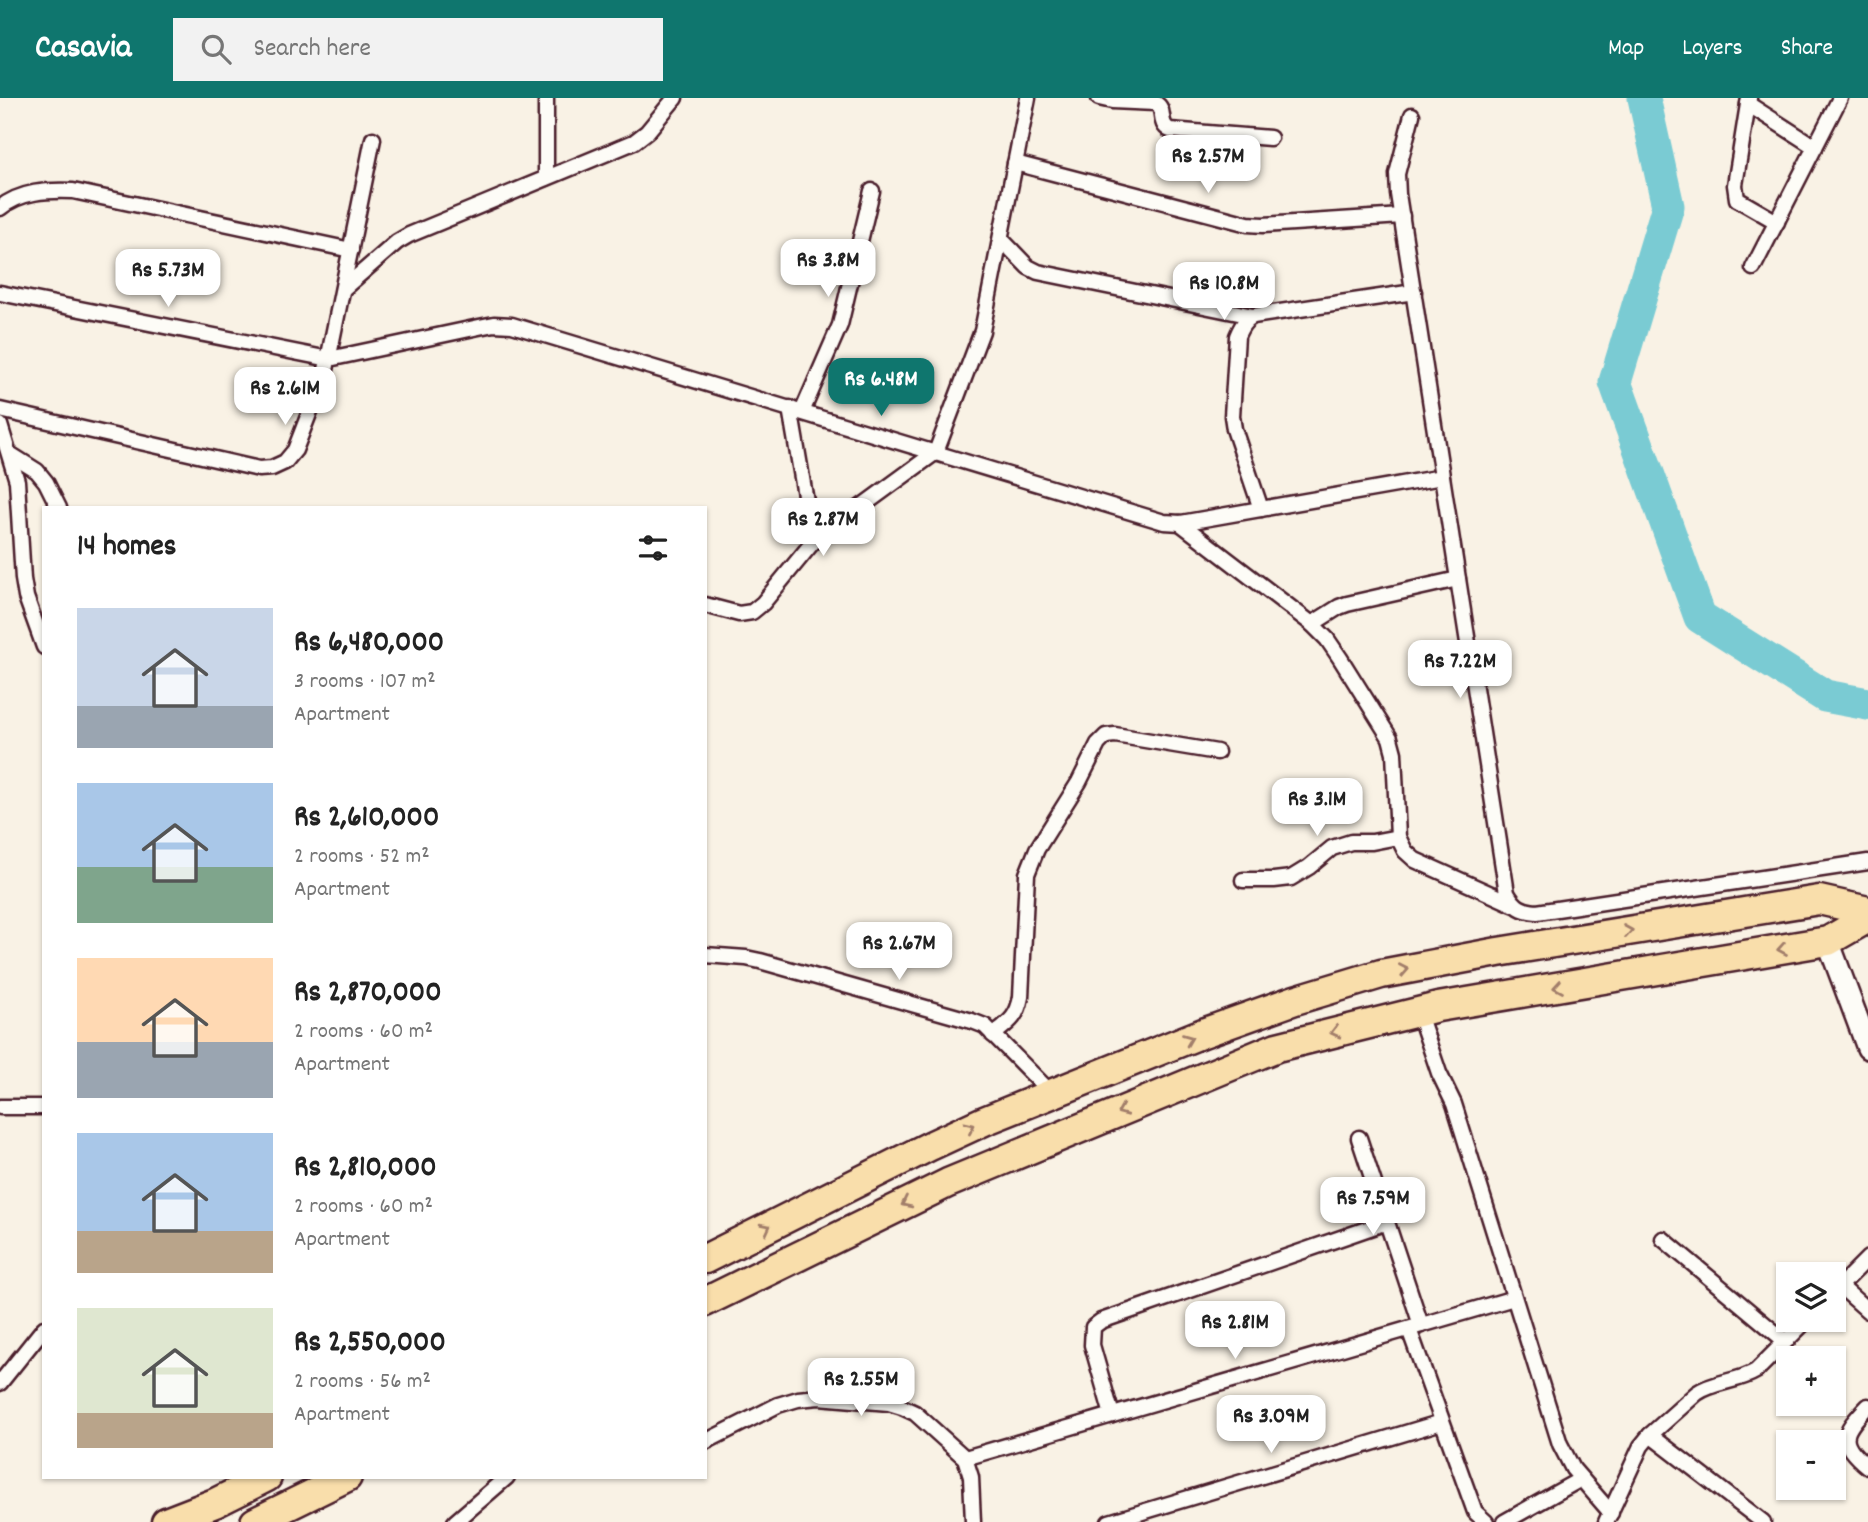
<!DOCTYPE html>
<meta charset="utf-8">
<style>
body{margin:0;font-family:Dekko,sans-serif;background:#f2f2f2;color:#222;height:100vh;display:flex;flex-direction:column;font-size:26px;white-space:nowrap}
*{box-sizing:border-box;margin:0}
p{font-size:23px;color:#767676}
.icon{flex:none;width:38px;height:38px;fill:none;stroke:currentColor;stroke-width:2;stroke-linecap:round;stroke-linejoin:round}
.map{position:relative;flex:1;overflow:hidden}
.sheet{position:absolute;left:42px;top:408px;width:665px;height:973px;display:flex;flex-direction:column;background:#fff;border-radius:0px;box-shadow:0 2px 5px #0004}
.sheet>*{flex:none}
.controls{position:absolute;left:1776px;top:1164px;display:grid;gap:14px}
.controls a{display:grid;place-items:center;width:70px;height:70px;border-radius:0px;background:#fff;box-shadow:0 2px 5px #0004;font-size:35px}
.price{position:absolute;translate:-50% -60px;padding:0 16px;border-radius:14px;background:#fff;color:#222;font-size:23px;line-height:46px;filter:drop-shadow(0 2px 4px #0008)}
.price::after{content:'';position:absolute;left:50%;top:42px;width:21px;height:16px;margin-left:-10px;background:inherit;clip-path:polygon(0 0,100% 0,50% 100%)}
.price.on{background:#0f766e;color:#fff}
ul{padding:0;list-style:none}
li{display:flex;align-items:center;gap:21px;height:175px;padding:0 35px}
li span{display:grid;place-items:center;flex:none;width:196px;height:140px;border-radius:0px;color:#555}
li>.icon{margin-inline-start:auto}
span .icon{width:84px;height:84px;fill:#fffc;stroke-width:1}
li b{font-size:30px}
h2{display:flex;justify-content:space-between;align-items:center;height:84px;padding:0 35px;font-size:30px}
header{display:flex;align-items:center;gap:42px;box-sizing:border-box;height:98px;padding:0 35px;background:#0f766e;color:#fff}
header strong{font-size:33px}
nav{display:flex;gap:38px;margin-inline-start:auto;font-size:24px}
.search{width:490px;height:63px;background:#f2f2f2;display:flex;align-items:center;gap:18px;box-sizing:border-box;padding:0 24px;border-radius:0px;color:#767676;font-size:26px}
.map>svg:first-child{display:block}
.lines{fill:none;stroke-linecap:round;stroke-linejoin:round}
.river{stroke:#7acbd3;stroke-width:33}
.street-casing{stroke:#4a1f2b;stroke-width:19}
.secondary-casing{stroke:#4a1f2b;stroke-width:26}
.highway-casing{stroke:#4a1f2b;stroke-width:33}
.street{stroke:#fdfcf7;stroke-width:14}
.secondary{stroke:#fdfcf7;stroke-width:21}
.highway{stroke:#f9deab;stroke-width:28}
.oneway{stroke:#a27e6b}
</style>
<header>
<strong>Casavia</strong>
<div class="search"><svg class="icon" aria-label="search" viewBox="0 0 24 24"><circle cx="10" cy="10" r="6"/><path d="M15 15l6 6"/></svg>Search here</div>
<nav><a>Map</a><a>Layers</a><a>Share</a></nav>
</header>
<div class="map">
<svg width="1868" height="1424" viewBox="0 0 1868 1424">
<rect width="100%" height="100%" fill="#f9f2e5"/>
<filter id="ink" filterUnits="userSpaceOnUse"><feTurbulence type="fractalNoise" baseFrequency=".0143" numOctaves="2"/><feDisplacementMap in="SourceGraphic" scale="14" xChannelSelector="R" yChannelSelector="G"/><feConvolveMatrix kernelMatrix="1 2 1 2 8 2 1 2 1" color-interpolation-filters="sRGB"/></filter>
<g filter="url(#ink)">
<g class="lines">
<!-- river -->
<path class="river" d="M1644,0L1668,108L1615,284L1700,519L1825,598L1868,606"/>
<defs>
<g id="street">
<path d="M1099,0L1112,3L1155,5C1167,11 1157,26 1170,32L1270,40"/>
<path d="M1749,0L1735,87L1737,101L1777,124"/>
<path d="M1748,6L1815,49"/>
<path d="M1412,17L1397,76L1398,96L1507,795C1515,809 1522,813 1537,814L1868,764"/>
<path d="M1015,65L1248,126L1263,127L1402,118"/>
<path d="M546,80V0"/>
<path d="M0,110C21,93 47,92 73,93L351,152"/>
<path d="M1001,141L1028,169L1038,174L1253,218"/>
<path d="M1753,170L1840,0"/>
<path d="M343,191L397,144L409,137L634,44L647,34L675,0"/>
<path d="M0,195L329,261L479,229L494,226L512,227L1164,424L1181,425L1442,379"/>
<path d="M790,310L813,444"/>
<path d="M0,312L259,371L272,370L285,364L295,352L326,272L373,41"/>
<path d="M802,314L840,227L872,93"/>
<path d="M0,327L17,383L23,481L26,499L44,549"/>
<path d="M10,356L37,373L46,384L59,410"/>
<path d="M1261,411L1234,331L1232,318L1237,238C1241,229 1244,223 1253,218L1414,194"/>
<path d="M1180,425L1312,526L1327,541L1340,560L1390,640L1394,655L1398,739L1405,753L1415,762L1513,806"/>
<path d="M705,507L739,516L752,514L763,505L813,444L936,354L982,233L1028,0"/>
<path d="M1312,526L1339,509L1347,506L1458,481"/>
<path d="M1243,782H1274L1291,780L1309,769L1332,750L1351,744H1372L1398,739"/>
<path d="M705,857L746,860L760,863L972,923L985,928L1051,995"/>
<path d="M1418,913L1439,975L1454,1006L1560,1346L1573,1371L1611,1415"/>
<path d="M993,937C1009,924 1017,920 1021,899L1027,776L1037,751L1079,684L1098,646L1106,638L1115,637L1217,654"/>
<path d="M0,1009H44"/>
<path d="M1359,1040L1421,1227"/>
<path d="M1663,1141L1785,1243"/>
<path d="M1840,1188L1868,1213"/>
<path d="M1834,1194L1868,1160"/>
<path d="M1409,1231L1475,1414L1486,1424"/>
<path d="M0,1285L44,1230"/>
<path d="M1868,1308C1842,1335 1837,1343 1868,1369"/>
<path d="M1112,1317L1092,1247L1093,1229L1101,1223L1387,1124"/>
<path d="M1650,1337L1763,1424"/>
<path d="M705,1344L778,1307L798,1301L819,1299L889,1305L902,1309L915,1315L965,1360L971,1379L973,1424"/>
<path d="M965,1360L1514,1200"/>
<path d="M455,1424L507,1379"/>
<path d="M1109,1424L1442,1324"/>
<path d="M1504,1424L1581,1381"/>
<path d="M1606,1424L1641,1348L1650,1337L1697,1295C1715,1283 1738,1284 1756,1273L1807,1222"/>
</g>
<path id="secondary" d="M1828,843L1868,950"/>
<g id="highway">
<path d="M705,1161L930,1048L984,1023L1203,935L1295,902L1381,876L1498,854L1819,802L1868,813"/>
<path d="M705,1204L948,1085L1277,949L1438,909L1828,843L1868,820"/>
<path d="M166,1424L215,1405L267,1379"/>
<path d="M255,1424L347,1379"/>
</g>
</defs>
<!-- street casing -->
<use href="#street" class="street-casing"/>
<!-- secondary casing -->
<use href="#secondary" class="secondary-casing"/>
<!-- highway casing -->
<use href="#highway" class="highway-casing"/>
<!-- street -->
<use href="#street" class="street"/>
<!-- secondary -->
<use href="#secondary" class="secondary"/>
<!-- highway -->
<use href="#highway" class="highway"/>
</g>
<!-- one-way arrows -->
<defs><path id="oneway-chevron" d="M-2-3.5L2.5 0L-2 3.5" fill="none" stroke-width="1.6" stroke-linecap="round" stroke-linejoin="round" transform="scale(1.75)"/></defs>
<g class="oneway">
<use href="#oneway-chevron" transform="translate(1628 833) rotate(-9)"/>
<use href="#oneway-chevron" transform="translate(1782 851) rotate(170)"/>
<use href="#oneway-chevron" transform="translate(1404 872) rotate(-11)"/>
<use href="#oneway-chevron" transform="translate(1558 889) rotate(170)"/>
<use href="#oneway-chevron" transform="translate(1335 934) rotate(166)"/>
<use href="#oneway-chevron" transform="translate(1188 941) rotate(-22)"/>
<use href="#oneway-chevron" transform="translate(1122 1013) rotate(157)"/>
<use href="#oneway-chevron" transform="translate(970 1029) rotate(-25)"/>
<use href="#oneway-chevron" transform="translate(906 1105) rotate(154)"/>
<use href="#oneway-chevron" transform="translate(766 1130) rotate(-27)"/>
</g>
</g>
</svg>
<div class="controls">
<a><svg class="icon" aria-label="layers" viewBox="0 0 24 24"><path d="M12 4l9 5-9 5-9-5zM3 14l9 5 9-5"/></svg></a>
<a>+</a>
<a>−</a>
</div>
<b class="price" style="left:1208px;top:97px">Rs 2.57M</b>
<b class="price" style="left:828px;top:201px">Rs 3.8M</b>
<b class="price" style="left:168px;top:211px">Rs 5.73M</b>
<b class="price" style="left:1224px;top:224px">Rs 10.8M</b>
<b class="price on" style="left:881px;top:320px">Rs 6.48M</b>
<b class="price" style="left:285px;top:329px">Rs 2.61M</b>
<b class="price" style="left:823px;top:460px">Rs 2.87M</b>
<b class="price" style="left:1460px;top:602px">Rs 7.22M</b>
<b class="price" style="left:1317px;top:740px">Rs 3.1M</b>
<b class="price" style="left:899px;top:884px">Rs 2.67M</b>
<b class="price" style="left:1373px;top:1139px">Rs 7.59M</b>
<b class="price" style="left:1235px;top:1263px">Rs 2.81M</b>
<b class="price" style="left:861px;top:1320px">Rs 2.55M</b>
<b class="price" style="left:1271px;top:1357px">Rs 3.09M</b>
<section class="sheet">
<h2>14 homes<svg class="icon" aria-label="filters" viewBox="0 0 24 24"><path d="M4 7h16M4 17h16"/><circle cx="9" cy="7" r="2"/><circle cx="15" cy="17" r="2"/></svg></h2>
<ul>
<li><span style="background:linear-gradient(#c9d6e8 70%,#9aa5b1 0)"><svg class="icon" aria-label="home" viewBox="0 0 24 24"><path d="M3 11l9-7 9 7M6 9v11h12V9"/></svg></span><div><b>Rs 6,480,000</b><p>3 rooms · 107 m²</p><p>Apartment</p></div></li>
<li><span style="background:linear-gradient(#a9c7e8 60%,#7fa58c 0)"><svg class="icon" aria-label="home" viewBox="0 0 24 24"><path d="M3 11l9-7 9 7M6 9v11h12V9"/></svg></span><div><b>Rs 2,610,000</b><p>2 rooms · 52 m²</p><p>Apartment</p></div></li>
<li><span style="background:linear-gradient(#ffd9b3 60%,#9aa5b1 0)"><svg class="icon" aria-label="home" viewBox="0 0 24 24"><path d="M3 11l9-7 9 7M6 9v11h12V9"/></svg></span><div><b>Rs 2,870,000</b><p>2 rooms · 60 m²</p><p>Apartment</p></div></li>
<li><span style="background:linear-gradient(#a9c7e8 70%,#b9a48a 0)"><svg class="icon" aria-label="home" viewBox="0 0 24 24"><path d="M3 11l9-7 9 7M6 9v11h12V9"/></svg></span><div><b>Rs 2,810,000</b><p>2 rooms · 60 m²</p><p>Apartment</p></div></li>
<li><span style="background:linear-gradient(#dfe7d0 75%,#b9a48a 0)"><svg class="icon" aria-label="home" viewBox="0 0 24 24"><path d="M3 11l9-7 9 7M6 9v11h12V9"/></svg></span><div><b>Rs 2,550,000</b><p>2 rooms · 56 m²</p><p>Apartment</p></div></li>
</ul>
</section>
</div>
